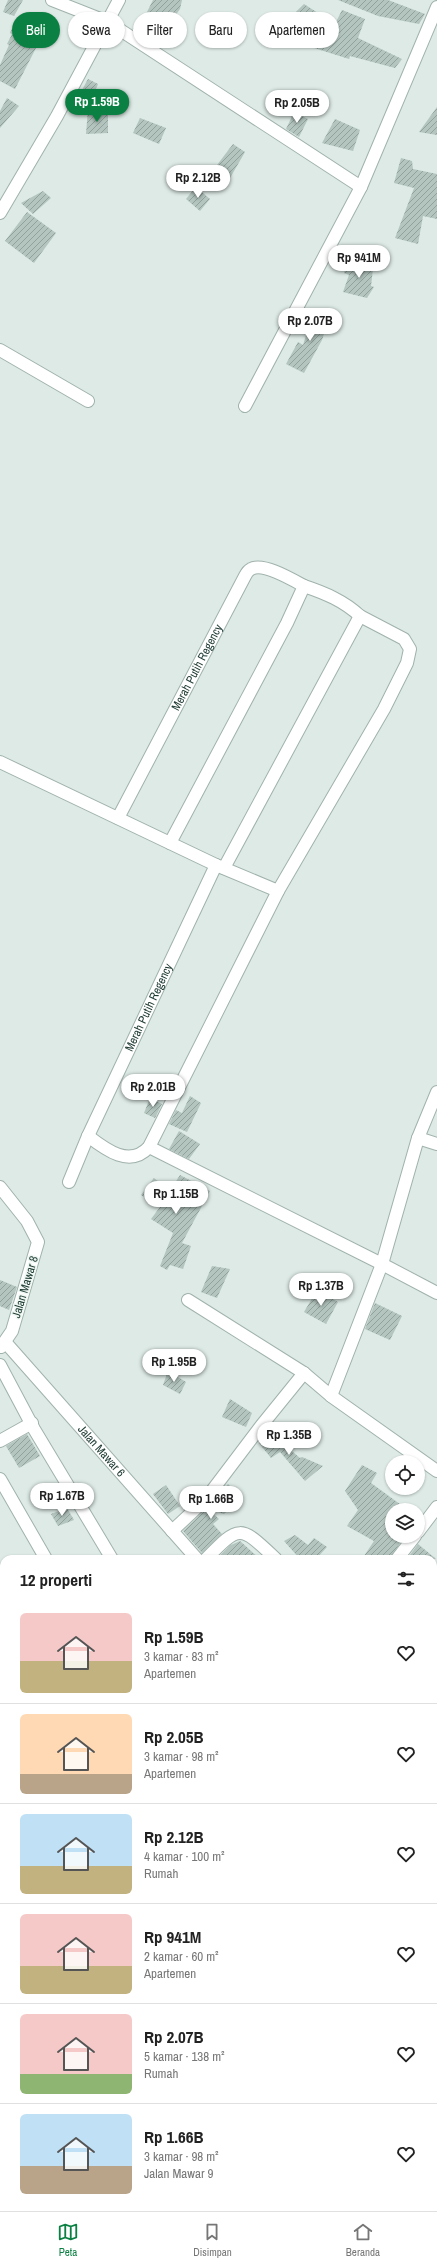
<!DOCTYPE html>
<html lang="id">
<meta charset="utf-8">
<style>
body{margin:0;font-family:"Archivo Narrow",sans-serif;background:#f2f2f2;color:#222;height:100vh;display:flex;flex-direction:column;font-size:15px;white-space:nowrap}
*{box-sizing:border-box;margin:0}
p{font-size:13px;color:#767676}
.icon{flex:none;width:22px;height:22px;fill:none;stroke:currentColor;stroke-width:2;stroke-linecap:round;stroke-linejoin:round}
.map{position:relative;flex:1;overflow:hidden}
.details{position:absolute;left:0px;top:1555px;width:437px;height:656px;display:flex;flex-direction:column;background:#fff;border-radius:12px 12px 0 0;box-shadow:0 1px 3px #0004}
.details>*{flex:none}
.top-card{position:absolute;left:12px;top:12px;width:413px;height:36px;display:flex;gap:8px}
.fabs{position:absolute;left:385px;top:1455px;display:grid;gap:8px}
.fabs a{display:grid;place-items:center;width:40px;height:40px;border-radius:50%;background:#fff;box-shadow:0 1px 3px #0004;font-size:20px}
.price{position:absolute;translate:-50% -34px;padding:0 9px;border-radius:14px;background:#fff;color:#222;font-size:13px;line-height:26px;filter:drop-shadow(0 1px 2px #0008)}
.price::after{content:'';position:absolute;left:50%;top:24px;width:12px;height:9px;margin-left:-6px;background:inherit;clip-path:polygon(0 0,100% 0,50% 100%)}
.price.current{background:#0b8043;color:#fff}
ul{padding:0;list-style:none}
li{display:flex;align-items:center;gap:12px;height:100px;padding:0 20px}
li+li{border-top:1px solid #e0e0e0}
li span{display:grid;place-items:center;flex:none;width:112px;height:80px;border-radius:6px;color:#555}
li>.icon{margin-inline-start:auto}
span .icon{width:48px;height:48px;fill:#fffc;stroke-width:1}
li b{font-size:17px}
h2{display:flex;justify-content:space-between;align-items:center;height:48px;padding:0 20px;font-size:17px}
.tag{padding:0 14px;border-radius:18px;background:#fff;box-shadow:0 1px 3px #0004;font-size:14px;line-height:36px}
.tag.current{background:#0b8043;color:#fff}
.dock{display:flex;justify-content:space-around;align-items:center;height:56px;border-top:1px solid #e0e0e0;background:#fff;font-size:11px;color:#767676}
.dock a{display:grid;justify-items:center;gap:2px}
.dock .current{color:#0b8043}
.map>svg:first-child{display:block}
.building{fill:url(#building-hatch)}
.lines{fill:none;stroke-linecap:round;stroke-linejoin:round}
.minor-casing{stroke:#a0b2ac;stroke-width:14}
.path{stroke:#7cb0a0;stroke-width:2.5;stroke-dasharray:2 3;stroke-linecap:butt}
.minor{stroke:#fff;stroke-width:12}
.labels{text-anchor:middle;stroke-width:3;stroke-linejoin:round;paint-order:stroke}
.street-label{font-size:12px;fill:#1e3a33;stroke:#eef7f2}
</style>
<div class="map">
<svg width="437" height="2211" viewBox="0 0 437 2211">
<defs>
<pattern id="building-hatch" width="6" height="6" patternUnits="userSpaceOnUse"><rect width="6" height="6" fill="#b3c5be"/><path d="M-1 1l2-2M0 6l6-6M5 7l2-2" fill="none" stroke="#91a19b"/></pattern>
</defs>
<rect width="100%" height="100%" fill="#ddeae5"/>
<!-- building -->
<g class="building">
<path d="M8,0H23L14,16L3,12Z"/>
<path d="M153,0H182L180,9L165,30L162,29L154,43L133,29L137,22L141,24Z"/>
<path d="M338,0H388L425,14L419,24L378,16Z"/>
<path d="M304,4L335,24L342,10L365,19L358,38L402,59L395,68L350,56L349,59L308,46L278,29Z"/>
<path d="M17,18L43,28L33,47L36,48L15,89L0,81V65L9,45L7,44L12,34L10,33Z"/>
<path d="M88,79L98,84L94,94L82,90Z"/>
<path d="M7,98L19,106L0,128V111Z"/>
<path d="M437,107V135L419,132Z"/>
<path d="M88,109L108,115V133L86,134Z"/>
<path d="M294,112L308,119L299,137L286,129Z"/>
<path d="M140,118L166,128L159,144L133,133Z"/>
<path d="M335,119L360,130L353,151L322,143Z"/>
<path d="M233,144L245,152L230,178L214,169Z"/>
<path d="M401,158L412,161L413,169L437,174V219L423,216L418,244L395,238L414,188L394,183Z"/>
<path d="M196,187L210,199L200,211L186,199Z"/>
<path d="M43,191L51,198L33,214L21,203Z"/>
<path d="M27,212L56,233L34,263L5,241Z"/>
<path d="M349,259L373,269L371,286L374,287L367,298L343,292L349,275L344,273Z"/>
<path d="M315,308L330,315L322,340L304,373L286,364L298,342L303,345Z"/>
<path d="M190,1096L201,1103L187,1132L169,1124L176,1110L182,1113Z"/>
<path d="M150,1098L162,1104L155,1118L144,1113Z"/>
<path d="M179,1131L200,1144L189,1159L169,1149Z"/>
<path d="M180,1175L210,1191L182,1243L191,1246L183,1269L170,1265L167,1270L160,1266L173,1233L151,1219L160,1207L141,1195L154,1178L170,1191Z"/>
<path d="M212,1266L230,1269L217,1298L201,1292Z"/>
<path d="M0,1280L17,1287L9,1310L0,1306Z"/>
<path d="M317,1290L338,1302L326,1324L304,1312Z"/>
<path d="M375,1303L402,1316L390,1340L365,1329Z"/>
<path d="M168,1371L186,1382L180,1394L163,1385Z"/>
<path d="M230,1399L252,1413L246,1427L222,1417Z"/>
<path d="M268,1431L300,1458L302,1457L323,1466L305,1481L280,1452L271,1458L259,1443Z"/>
<path d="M27,1434L40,1456L19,1468L6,1446Z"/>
<path d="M362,1465L377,1473L371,1483L408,1510H392V1536L400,1543L390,1559H362L374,1541L347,1526L358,1510L345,1491Z"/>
<path d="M228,1484L242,1498L224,1514L208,1509L219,1519L213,1524L222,1534L202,1553L183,1531L210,1505Z"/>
<path d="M166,1485L180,1506L168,1514L153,1494Z"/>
<path d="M67,1508L74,1520L58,1526L51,1514Z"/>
<path d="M295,1535L308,1545L314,1538L327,1547L316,1559H300L284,1541Z"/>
<path d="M240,1541L260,1559H217L231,1545Z"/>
<path d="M418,1544L436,1559H407Z"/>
</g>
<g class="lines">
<defs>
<g id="minor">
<path d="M52,0L108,22L361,187"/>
<path d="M0,213L57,116L119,0"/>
<path d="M0,350L88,401"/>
<path d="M245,406L361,187L437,7"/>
<path d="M304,586C325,593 344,601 360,616"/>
<path d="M0,762L216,865"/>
<path id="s1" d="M118,818L245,576C246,574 249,570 251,569C263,562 293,580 304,586L287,623L170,843"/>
<path d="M88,1136C106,1150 130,1168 149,1147L278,891L384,709L407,663L410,649L404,639L360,616L224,868"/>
<path d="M418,1138L437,1144"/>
<path d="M149,1147L382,1264L437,1293"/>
<path id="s2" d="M69,1182L88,1136L216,865L278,891"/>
<path d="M0,1187L27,1221L38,1242L12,1331L1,1347"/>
<path d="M188,1300L304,1373L331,1396L437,1471"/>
<path id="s3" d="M6,1343L197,1559"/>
<path d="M0,1365L34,1429L112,1559"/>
<path d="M331,1396L382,1264L418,1138L437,1092"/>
<path d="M0,1441L32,1423"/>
<path d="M0,1479L46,1559"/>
<path d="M172,1531L205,1500L261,1426L304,1373"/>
<path d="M418,1532L437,1507"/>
<path d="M206,1559C240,1524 240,1525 276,1559"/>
<path d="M397,1559L415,1536"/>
<path d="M433,1625L437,1628"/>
<path d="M0,1627L4,1633"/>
<path d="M0,1753L4,1750"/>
<path d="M433,1767L437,1763"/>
<path d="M433,1781L437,1784"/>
<path d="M0,1782L4,1790"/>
<path d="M433,1881L437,1876"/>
<path d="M0,1918L4,1924"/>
<path d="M433,1979L437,1975"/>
<path d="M433,2008L437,2007"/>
<path d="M433,2103L437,2100"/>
<path d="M66,2211L68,2207"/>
<path d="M356,2211L359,2207"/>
</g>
</defs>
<!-- minor casing -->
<use href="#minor" class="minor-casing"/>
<!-- path -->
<path class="path" d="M128,2211L138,2207"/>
<!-- minor -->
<use href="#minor" class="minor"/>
</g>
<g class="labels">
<!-- street labels -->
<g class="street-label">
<text dy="4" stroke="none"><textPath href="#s1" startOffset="170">Merah Putih Regency</textPath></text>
<text dy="4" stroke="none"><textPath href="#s2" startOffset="192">Merah Putih Regency</textPath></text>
<text transform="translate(25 1287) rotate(-73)" y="4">Jalan Mawar 8</text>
<text dy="4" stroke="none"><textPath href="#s3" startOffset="144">Jalan Mawar 6</textPath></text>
</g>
</g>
</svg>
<div class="fabs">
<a><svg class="icon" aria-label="locate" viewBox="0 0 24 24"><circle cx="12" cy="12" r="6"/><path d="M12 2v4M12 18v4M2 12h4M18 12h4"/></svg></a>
<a><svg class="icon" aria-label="layers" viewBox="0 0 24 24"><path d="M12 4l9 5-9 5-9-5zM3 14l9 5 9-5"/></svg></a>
</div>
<b class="price current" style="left:97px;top:123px">Rp 1.59B</b>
<b class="price" style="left:297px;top:124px">Rp 2.05B</b>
<b class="price" style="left:198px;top:199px">Rp 2.12B</b>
<b class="price" style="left:359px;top:279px">Rp 941M</b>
<b class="price" style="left:310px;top:342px">Rp 2.07B</b>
<b class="price" style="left:153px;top:1108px">Rp 2.01B</b>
<b class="price" style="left:176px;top:1215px">Rp 1.15B</b>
<b class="price" style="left:321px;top:1307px">Rp 1.37B</b>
<b class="price" style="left:174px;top:1383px">Rp 1.95B</b>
<b class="price" style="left:289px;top:1456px">Rp 1.35B</b>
<b class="price" style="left:62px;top:1517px">Rp 1.67B</b>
<b class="price" style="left:211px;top:1520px">Rp 1.66B</b>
<div class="top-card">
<a class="tag current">Beli</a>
<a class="tag">Sewa</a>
<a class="tag">Filter</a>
<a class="tag">Baru</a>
<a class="tag">Apartemen</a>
</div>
<section class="details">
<h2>12 properti<svg class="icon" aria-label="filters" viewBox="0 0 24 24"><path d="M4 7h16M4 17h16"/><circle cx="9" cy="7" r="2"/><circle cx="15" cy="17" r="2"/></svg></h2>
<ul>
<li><span style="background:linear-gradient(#f6c9c9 60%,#c2b280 0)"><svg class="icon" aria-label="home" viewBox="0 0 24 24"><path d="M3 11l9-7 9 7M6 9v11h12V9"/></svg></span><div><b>Rp 1.59B</b><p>3 kamar · 83 m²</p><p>Apartemen</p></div><svg class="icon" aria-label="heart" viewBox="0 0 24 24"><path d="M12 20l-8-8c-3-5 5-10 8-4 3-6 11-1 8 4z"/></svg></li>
<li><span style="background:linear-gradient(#ffd9b3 75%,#b9a48a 0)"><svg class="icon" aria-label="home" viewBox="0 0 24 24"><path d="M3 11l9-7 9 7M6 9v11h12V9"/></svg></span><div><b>Rp 2.05B</b><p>3 kamar · 98 m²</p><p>Apartemen</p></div><svg class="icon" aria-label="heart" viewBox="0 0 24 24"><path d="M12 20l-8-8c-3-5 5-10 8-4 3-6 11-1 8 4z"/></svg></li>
<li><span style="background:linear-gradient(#bfe0f5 65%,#c2b280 0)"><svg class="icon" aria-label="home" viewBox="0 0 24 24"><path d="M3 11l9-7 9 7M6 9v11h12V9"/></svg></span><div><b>Rp 2.12B</b><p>4 kamar · 100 m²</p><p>Rumah</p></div><svg class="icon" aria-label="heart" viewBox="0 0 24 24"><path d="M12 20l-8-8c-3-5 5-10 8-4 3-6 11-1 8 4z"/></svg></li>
<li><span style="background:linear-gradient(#f6c9c9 65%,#c2b280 0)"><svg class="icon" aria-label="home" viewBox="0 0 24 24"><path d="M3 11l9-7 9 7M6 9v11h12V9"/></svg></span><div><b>Rp 941M</b><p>2 kamar · 60 m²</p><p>Apartemen</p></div><svg class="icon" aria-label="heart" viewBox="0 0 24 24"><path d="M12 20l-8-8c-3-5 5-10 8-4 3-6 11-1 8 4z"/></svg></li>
<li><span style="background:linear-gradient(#f6c9c9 75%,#8fb573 0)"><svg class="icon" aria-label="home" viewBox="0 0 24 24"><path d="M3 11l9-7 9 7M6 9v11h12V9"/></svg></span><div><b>Rp 2.07B</b><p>5 kamar · 138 m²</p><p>Rumah</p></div><svg class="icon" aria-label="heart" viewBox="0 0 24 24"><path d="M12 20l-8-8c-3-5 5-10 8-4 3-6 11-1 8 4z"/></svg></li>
<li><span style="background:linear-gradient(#bfe0f5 65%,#b9a48a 0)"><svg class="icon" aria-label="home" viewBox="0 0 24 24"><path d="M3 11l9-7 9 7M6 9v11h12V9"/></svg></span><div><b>Rp 1.66B</b><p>3 kamar · 98 m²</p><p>Jalan Mawar 9</p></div><svg class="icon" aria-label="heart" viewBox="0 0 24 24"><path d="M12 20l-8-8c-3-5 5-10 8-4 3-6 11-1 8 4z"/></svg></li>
</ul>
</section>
</div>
<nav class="dock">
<a class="current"><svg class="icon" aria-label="map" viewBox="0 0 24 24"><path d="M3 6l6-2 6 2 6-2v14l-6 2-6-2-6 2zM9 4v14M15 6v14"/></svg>Peta</a>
<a><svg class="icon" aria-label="saved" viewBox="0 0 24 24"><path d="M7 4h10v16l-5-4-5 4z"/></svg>Disimpan</a>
<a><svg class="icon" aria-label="home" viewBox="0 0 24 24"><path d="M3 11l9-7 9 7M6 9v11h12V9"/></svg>Beranda</a>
</nav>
